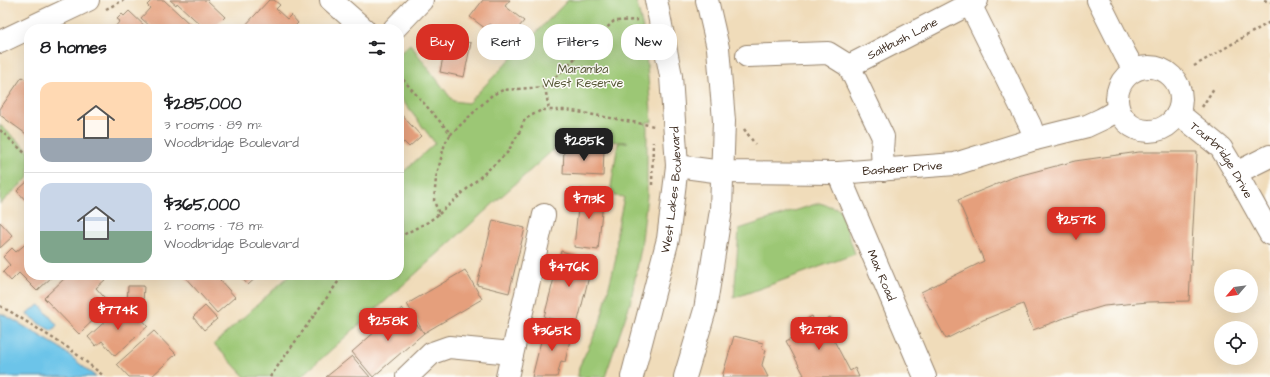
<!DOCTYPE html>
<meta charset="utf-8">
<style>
body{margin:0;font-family:"Architects Daughter",sans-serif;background:#f2f2f2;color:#202124;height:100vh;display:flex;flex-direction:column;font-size:15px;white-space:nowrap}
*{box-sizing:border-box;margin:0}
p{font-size:13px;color:#757577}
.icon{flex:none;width:22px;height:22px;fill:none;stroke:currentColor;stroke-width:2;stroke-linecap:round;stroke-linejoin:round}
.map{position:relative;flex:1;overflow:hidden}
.sheet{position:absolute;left:24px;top:24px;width:380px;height:256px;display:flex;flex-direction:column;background:#fff;border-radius:16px;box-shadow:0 4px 16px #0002}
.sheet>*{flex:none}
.hud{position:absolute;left:416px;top:24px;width:380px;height:36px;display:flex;gap:8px}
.needle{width:26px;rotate:242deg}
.fabs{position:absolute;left:1214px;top:269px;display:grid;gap:8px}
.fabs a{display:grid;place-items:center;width:44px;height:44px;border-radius:50%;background:#fff;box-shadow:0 4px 16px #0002;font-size:20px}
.price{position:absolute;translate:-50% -34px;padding:0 9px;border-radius:8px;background:#d93025;color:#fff;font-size:13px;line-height:26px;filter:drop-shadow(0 1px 2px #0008)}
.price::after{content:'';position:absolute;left:50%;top:24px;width:12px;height:9px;margin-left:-6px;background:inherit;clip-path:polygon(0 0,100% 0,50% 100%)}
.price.current{background:#222;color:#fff}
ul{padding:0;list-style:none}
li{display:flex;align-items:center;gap:12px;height:100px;padding:0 16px}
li+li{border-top:1px solid #e0e0e0}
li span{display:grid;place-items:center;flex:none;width:112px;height:80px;border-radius:12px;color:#555}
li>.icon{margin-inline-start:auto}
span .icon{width:48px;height:48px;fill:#fffc;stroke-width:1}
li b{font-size:17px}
h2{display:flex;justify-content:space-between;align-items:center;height:48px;padding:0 16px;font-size:17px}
.pill{padding:0 14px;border-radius:16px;background:#fff;box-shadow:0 4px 16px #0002;font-size:14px;line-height:36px}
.pill.current{background:#d93025;color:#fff}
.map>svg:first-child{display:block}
.green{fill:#9cc774;stroke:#6c7849}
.water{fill:#6cc4e9;stroke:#547784}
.building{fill:#e59f7c}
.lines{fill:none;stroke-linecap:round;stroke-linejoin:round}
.minor-casing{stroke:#96836c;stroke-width:24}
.major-casing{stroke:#96836c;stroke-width:24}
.path{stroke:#96836c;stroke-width:2.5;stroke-dasharray:3 3;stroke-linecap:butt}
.minor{stroke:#fff;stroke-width:22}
.major{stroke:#fff;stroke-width:22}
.labels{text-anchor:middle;stroke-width:3;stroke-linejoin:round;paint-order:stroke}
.street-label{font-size:12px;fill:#3b2a1e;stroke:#fdfcf7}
.park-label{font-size:12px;fill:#585938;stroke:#fdfcf7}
</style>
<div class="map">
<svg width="1270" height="377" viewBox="0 0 1270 377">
<rect width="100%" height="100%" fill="#fdfcf7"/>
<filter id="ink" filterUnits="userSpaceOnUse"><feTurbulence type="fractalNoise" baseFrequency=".025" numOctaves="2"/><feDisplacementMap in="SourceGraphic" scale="8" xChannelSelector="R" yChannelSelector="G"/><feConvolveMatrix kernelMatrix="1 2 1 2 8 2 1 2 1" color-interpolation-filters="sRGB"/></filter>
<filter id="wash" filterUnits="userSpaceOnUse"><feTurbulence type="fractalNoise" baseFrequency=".012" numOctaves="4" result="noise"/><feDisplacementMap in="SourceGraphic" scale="16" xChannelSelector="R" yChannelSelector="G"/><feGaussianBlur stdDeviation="0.9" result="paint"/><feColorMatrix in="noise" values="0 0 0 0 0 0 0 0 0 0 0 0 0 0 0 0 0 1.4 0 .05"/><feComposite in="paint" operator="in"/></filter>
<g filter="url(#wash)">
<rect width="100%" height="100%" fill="#f0dcba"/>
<!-- green -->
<g class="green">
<path d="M568,0H636L643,29L638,34L639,44L645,45L652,122H647V196L641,248L630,304L605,377H578L579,367L600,323L616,258L617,231L624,197L615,196L611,187L618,143L628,142L564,140L301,377H245L214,344L290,275H399V176L435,143L399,96V54L410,44L453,101L468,103Z"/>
<path d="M0,125L29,151V177L0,204Z"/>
<path d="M819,203L840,209L855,254L734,298L739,229Z"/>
</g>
<!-- water -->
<g class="water">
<path d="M40,305L57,325L52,331L38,323L36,320L27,315L28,312Z"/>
<path d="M0,313L10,318L59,347L96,377H0Z"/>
</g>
<g id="blocks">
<!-- building -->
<g class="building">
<path d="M152,0H164L195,29H158L155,26L153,29L141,18L150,8L147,5Z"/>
<path d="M170,0H207L225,17L213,29H205L177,3L176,5Z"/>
<path d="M269,0H274L280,5L276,9L287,19L291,15L298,23L293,28L294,29H242Z"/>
<path d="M483,0H510L505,6L524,21L509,39L490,24L486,29L470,17Z"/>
<path d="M129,11L148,29H113L120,21L117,19L122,14L124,16Z"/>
<path d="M437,36L471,43L464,77L440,72L444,52L434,50Z"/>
<path d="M22,77L29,82V99L27,101L29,102V136L0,115V109Z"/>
<path d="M399,112L421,136L409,147L404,142L399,147Z"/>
<path d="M564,148L604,149L603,176L563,174Z"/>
<path d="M1139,152H1197L1189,301L1148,302L1104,306L1067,317L1033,330L1023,304L983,320L946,339L921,292L984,261L958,200L1014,177L1075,161Z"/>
<path d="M29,180V204L17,191Z"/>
<path d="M580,189L604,192L598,250L574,247Z"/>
<path d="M493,220L525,228L509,293L477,285Z"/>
<path d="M0,222L13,236L0,248Z"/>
<path d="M29,241V275H54L37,291L19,273L11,281L3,272L10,265L3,257L12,248L16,252Z"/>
<path d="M561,251L593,260L577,325L544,317Z"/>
<path d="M465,270L482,299L424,333L407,304Z"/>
<path d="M68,275H103L106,279L96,288L110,304L79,334L44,298Z"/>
<path d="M183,275H226L220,280L235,297L217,313Z"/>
<path d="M239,275H259L248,285Z"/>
<path d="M128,286H144L143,303L127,302Z"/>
<path d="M122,306L135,320L140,317L148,326L115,356L102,341L96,346L88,337Z"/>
<path d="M205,306L217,319L204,330L193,317Z"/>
<path d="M402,308L424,333L373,377L352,352Z"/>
<path d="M812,316L816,325L830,317L837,330L830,333L850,371L855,368L859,377H799L804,375L786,341L802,333L798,324Z"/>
<path d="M545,325L572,331L565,362L561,361L557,377H532Z"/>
<path d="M154,331L176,354L151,377H129L117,364Z"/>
<path d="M734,336L763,343L762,349L766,350L762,365L768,377H722Z"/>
<path d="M352,356L370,377H326Z"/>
</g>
</g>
</g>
<g filter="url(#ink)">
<use href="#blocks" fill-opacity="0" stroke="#96836c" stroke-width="1"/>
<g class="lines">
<defs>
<g id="minor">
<path d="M331,0L364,29"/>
<path d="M1098,0L1125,54L1134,70"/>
<path d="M970,4L1030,125L1035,139"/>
<path d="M394,29L422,0"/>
<path d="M0,42L88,0"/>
<path d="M747,56L828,53L849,66L883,137L882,150L883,170"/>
<path id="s1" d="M849,66L977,0"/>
<circle cx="1149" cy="99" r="32"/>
<path id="s2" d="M1178,113L1221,148L1236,173L1270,234"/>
<path id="s3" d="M677,166L722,172L838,173L955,164L1035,139L1087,126L1102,119L1118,110"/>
<path id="s4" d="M838,173L925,377"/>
<path d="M1236,173L1270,156"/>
<path d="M407,377L432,353L449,347L512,353"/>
<path d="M507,377L544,215"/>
</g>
<g id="major">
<path id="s5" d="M632,377L668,239L677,166L671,76L656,0"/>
<path d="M685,377L705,310L721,210L724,121L718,48L707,0"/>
</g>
</defs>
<!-- minor casing -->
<use href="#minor" class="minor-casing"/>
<!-- major casing -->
<use href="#major" class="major-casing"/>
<!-- path -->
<g class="path">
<path d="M1264,0L1270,2"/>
<path d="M106,9L124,0"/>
<path d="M1194,66L1270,22"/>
<path d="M399,75L451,134L492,95L503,90L545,87L614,21L641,20"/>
<path d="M545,87L549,110H567L654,126"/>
<path d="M1202,107L1214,88"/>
<path d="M744,129L755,144"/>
<path d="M0,130L29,157"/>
<path d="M652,185L653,142"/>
<path d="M439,214L507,153L519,133L525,119L536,113L542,110H549"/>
<path d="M399,237L428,222L439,214L434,201L436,178L445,143L451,134"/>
<path d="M0,306L11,312L70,349L105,377"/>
<path d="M270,377L343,275"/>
</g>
<!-- minor -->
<use href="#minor" class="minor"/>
<!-- major -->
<use href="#major" class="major"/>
</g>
</g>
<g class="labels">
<!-- street labels -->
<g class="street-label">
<text dy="4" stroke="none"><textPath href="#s1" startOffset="60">Saltbush Lane</textPath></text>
<text dy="4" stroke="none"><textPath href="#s2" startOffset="65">Tourbridge Drive</textPath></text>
<text dy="4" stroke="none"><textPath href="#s3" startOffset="226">Basheer Drive</textPath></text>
<text dy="4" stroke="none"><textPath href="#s5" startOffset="192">West Lakes Boulevard</textPath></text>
<text dy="4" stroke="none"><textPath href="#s4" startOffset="111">Max Road</textPath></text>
</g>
<!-- park labels -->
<g class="park-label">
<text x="583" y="73">Maramba<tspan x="583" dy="14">West Reserve</tspan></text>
</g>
</g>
</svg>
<div class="fabs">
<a><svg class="needle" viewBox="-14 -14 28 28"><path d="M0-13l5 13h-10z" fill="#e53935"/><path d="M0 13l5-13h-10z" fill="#757577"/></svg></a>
<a><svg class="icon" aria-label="locate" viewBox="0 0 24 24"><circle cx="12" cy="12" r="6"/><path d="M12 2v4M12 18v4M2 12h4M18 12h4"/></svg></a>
</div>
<b class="price current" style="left:584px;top:162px">$285K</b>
<b class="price" style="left:589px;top:220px">$713K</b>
<b class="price" style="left:1076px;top:241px">$257K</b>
<b class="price" style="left:569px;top:288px">$476K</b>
<b class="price" style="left:118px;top:331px">$774K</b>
<b class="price" style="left:388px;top:342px">$258K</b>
<b class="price" style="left:819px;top:351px">$278K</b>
<b class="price" style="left:552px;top:352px">$365K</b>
<div class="hud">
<a class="pill current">Buy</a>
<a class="pill">Rent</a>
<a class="pill">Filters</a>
<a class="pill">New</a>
</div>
<section class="sheet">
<h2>8 homes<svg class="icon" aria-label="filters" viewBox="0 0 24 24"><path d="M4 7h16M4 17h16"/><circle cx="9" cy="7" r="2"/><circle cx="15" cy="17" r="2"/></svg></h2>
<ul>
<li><span style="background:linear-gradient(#ffd9b3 70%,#9aa5b1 0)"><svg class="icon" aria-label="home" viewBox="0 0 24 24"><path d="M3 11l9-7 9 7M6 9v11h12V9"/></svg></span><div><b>$285,000</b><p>3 rooms · 89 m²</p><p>Woodbridge Boulevard</p></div></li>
<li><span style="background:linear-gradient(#c9d6e8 60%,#7fa58c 0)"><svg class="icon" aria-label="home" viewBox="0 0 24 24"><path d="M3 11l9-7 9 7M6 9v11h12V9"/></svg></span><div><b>$365,000</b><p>2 rooms · 78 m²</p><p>Woodbridge Boulevard</p></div></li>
</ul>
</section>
</div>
